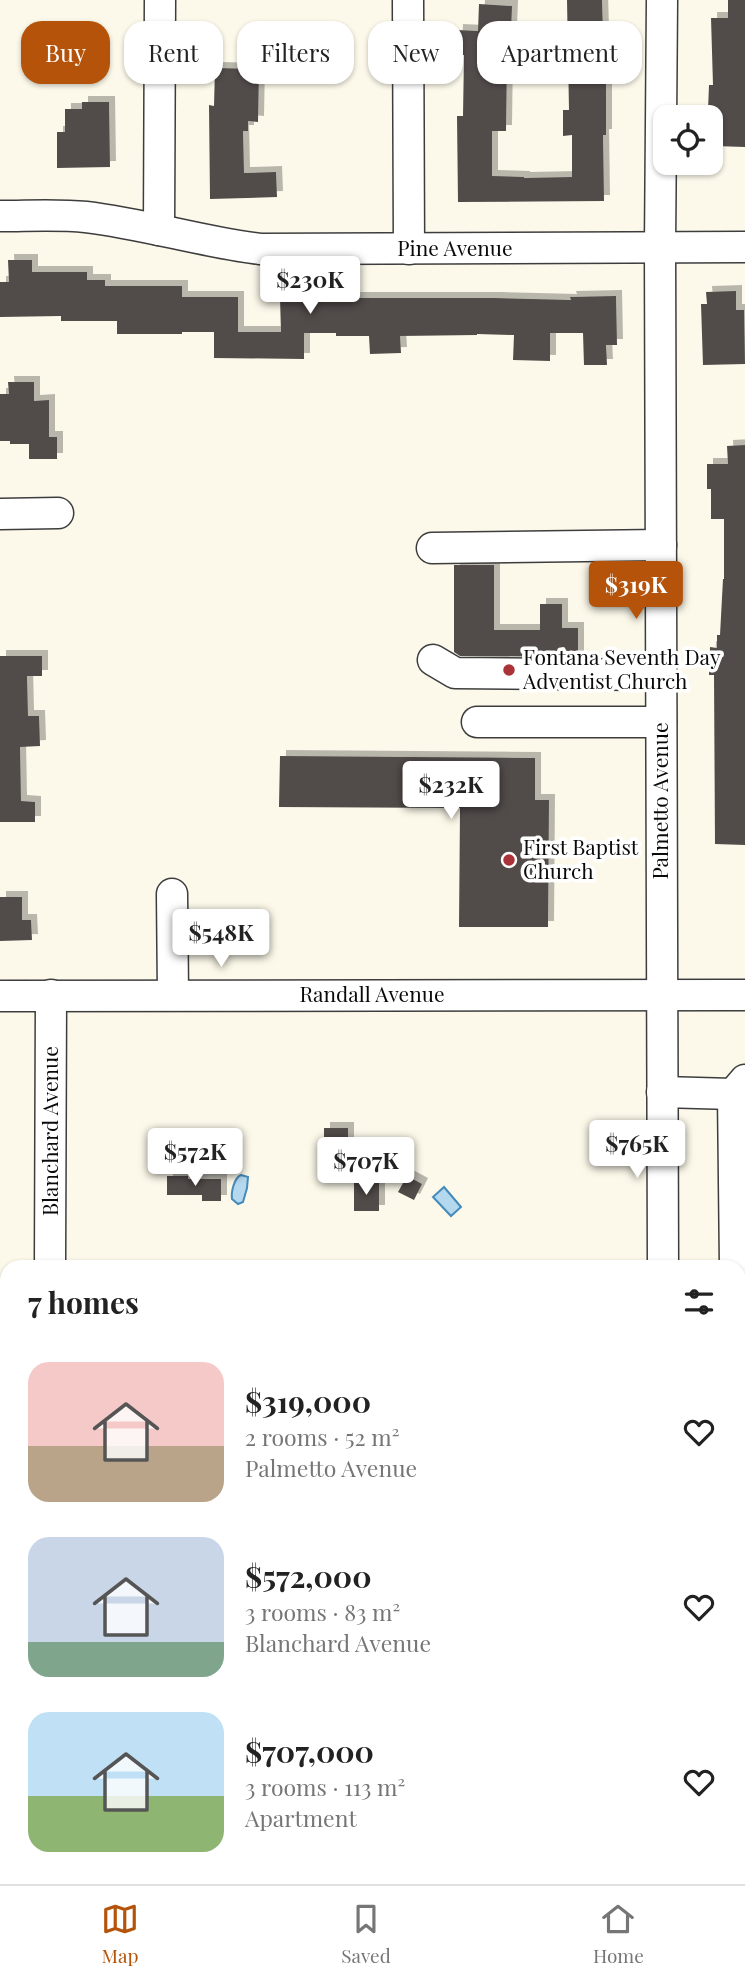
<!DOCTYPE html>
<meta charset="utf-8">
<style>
body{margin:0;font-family:"Playfair Display",serif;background:#f6f6f6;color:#222;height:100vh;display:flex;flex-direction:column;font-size:26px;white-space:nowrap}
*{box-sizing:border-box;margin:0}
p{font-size:23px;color:#767676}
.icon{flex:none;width:38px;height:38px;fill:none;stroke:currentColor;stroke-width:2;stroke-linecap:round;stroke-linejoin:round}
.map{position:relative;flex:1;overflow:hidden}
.details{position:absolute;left:0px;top:1260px;width:746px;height:625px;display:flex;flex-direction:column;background:#fff;border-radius:21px 21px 0 0;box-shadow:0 2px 5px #0004}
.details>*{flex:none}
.hud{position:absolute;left:21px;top:21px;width:704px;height:63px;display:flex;gap:14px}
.controls{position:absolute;left:653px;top:105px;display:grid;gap:14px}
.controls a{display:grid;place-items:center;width:70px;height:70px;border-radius:14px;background:#fff;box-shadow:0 2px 5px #0004;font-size:35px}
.price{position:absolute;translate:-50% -60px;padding:0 16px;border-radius:7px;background:#fff;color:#222;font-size:23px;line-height:46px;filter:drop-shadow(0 2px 4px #0008)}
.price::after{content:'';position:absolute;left:50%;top:42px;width:21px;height:16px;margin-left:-10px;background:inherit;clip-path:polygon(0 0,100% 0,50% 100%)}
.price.selected{background:#b45309;color:#fff}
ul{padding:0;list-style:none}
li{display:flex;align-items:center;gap:21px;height:175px;padding:0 28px}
li span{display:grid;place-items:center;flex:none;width:196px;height:140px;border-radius:21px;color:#555}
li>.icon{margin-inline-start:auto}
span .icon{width:84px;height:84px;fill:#fffc;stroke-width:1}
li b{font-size:30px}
h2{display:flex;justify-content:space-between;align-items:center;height:84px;padding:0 28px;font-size:30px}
.chip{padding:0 24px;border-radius:21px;background:#fff;box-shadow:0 2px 5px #0004;font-size:24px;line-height:63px}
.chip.selected{background:#b45309;color:#fff}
.tabs{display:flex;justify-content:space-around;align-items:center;height:98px;border-top:2px solid #e0e0e0;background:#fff;font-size:19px;color:#767676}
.tabs a{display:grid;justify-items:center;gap:4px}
.tabs .selected{color:#b45309}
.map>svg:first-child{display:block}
.water{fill:#b4d8ee;stroke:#448bbc;stroke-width:2}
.building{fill:#514c48;filter:url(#shadow)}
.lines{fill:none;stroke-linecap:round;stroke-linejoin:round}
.minor-casing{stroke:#3d3d3d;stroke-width:33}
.minor{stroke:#fff;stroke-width:30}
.poi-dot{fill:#a93338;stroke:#fff;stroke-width:2.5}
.labels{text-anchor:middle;stroke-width:7;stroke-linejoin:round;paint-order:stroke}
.street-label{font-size:21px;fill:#0a0a0a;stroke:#fff}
.poi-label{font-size:21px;fill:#0a0a0a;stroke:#fff;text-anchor:start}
</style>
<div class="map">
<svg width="745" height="1884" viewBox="0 0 745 1884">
<defs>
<filter id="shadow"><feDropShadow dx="6" dy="-6" stdDeviation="0" flood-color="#0004"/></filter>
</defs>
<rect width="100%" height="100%" fill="#fcf9ea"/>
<!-- water -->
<g class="water">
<path d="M323,1159L356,1160V1176L323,1175Z"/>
<path d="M241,1175L248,1177L247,1188L243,1202L238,1204L232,1199C231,1192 234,1178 241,1175Z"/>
<path d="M444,1187L461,1207L451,1216L433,1197Z"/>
</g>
<!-- building -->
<g class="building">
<path d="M567,0H602L604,68H606V135H603L604,201L458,202L457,116H463L464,55H456L457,30L478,31L479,4L512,6L510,58L507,57L506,131H492V176L524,177V178L572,177V135L563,136V110H569Z"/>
<path d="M728,0H745V147L714,146L715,110H708L709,85H713L711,18H728Z"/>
<path d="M215,68L259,69L258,122L248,121V131H243L244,173L276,172L277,197L210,199L209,105L214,106Z"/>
<path d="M82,102H109L110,167L57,168V132H65V109H82Z"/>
<path d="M8,260H32V272H87V280H105V286H182V297H238V332H281L280,298H495L571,300L570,297L616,296L617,345H606L607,365H584L583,333H550V361L513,360L514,335L477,334V335L400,336L401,353L370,354L369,336H336V333H304V359L214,358V332H182V334H117V321H61V316L0,317V282H9Z"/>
<path d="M736,291V310H744L745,364L703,365L701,304H707L706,292Z"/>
<path d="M8,382H34V401L49,400V437H57V459H29V444H10V441H0V394H9Z"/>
<path d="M745,445V845L715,844L714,675H709L710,647L717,648V635H720L723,579H724V519H711V489H707V464H728L727,446Z"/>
<path d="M454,565H494V630H540V604H562V628H578V657L460,656L454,652Z"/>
<path d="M0,656H42V676H27L28,716H39L40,746L20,747L21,801L35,802V822H0Z"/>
<path d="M280,756L535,758V800H549L548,927H459L460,808L279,807Z"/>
<path d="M0,897H22V920H31L32,940L0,941Z"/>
<rect x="324" y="1128" width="24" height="21"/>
<path d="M167,1176H188V1179H221V1201H202V1195H167Z"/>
<path d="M407,1176L422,1184L414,1200L398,1192Z"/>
<path d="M354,1182L379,1183V1211H354Z"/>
</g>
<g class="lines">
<defs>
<g id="minor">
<path d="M408,0L409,249"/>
<path d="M662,0L660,247L663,1267"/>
<path d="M0,216C28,216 58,214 86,217C145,224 202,242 260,249L745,247"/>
<path d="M159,230L160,0"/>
<path d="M0,514L58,513"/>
<path d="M432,548L661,545"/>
<path d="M433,660L455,673L661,675"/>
<path d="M477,722H661"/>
<path d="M172,894L173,994"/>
<path d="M0,996L745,995"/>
<path d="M662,1092L733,1094"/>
<path d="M50,1267L51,995"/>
<path d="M735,1267L733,1094L745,1080"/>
<path d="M0,1301H7"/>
<path d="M738,1580L745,1584"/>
<path d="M738,1769L745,1768"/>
<path d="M56,1878V1884"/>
<path d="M665,1878V1884"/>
<path d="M351,1884V1878"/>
</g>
</defs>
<!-- minor casing -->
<use href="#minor" class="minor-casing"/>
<!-- minor -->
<use href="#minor" class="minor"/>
</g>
<!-- markers -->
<g class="poi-dot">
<circle cx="509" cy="670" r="7"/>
<circle cx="509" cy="860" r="7"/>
</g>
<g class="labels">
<!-- street labels -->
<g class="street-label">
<text x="455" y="256">Pine Avenue</text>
<text transform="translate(661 801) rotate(-90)" y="7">Palmetto Avenue</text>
<text x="372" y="1002">Randall Avenue</text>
<text transform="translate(51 1131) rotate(-90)" y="7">Blanchard Avenue</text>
</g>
<!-- poi labels -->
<g class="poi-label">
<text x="523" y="665">Fontana Seventh Day<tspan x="523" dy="24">Adventist Church</tspan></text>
<text x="523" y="855">First Baptist<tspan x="523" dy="24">Church</tspan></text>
</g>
</g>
</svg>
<div class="controls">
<a><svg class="icon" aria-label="locate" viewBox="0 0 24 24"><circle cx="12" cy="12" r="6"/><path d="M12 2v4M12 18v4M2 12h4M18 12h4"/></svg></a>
</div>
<b class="price" style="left:310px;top:316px">$230K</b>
<b class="price selected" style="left:636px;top:621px">$319K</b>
<b class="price" style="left:451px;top:821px">$232K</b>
<b class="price" style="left:221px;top:969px">$548K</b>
<b class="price" style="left:637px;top:1180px">$765K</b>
<b class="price" style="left:195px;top:1188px">$572K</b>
<b class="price" style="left:366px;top:1197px">$707K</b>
<div class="hud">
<a class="chip selected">Buy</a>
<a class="chip">Rent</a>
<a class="chip">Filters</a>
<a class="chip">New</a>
<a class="chip">Apartment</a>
</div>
<section class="details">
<h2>7 homes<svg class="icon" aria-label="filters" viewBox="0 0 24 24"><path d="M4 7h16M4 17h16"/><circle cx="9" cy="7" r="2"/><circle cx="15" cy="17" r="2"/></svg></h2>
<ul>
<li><span style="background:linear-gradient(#f6c9c9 60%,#b9a48a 0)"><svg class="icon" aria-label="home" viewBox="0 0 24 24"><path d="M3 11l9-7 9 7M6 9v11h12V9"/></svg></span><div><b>$319,000</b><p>2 rooms · 52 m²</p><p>Palmetto Avenue</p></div><svg class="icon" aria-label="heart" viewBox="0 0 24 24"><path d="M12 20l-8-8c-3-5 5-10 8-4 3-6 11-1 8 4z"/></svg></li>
<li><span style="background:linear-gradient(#c9d6e8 75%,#7fa58c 0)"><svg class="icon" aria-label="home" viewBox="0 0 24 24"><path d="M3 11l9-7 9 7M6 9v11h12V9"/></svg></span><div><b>$572,000</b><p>3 rooms · 83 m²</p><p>Blanchard Avenue</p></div><svg class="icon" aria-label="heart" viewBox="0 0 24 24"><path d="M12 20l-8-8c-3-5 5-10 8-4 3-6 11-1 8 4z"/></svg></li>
<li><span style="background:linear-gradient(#bfe0f5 60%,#8fb573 0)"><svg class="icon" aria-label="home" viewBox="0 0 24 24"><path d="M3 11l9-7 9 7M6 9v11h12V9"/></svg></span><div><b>$707,000</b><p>3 rooms · 113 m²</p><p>Apartment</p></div><svg class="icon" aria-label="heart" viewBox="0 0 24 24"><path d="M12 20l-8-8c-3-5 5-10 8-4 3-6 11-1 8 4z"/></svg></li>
</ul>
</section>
</div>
<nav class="tabs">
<a class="selected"><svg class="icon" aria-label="map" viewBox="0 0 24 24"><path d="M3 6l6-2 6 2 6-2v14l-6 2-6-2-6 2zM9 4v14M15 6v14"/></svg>Map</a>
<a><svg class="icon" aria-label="saved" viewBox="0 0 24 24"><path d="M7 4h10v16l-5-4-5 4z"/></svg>Saved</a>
<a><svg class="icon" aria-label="home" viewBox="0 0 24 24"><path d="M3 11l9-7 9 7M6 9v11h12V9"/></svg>Home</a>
</nav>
